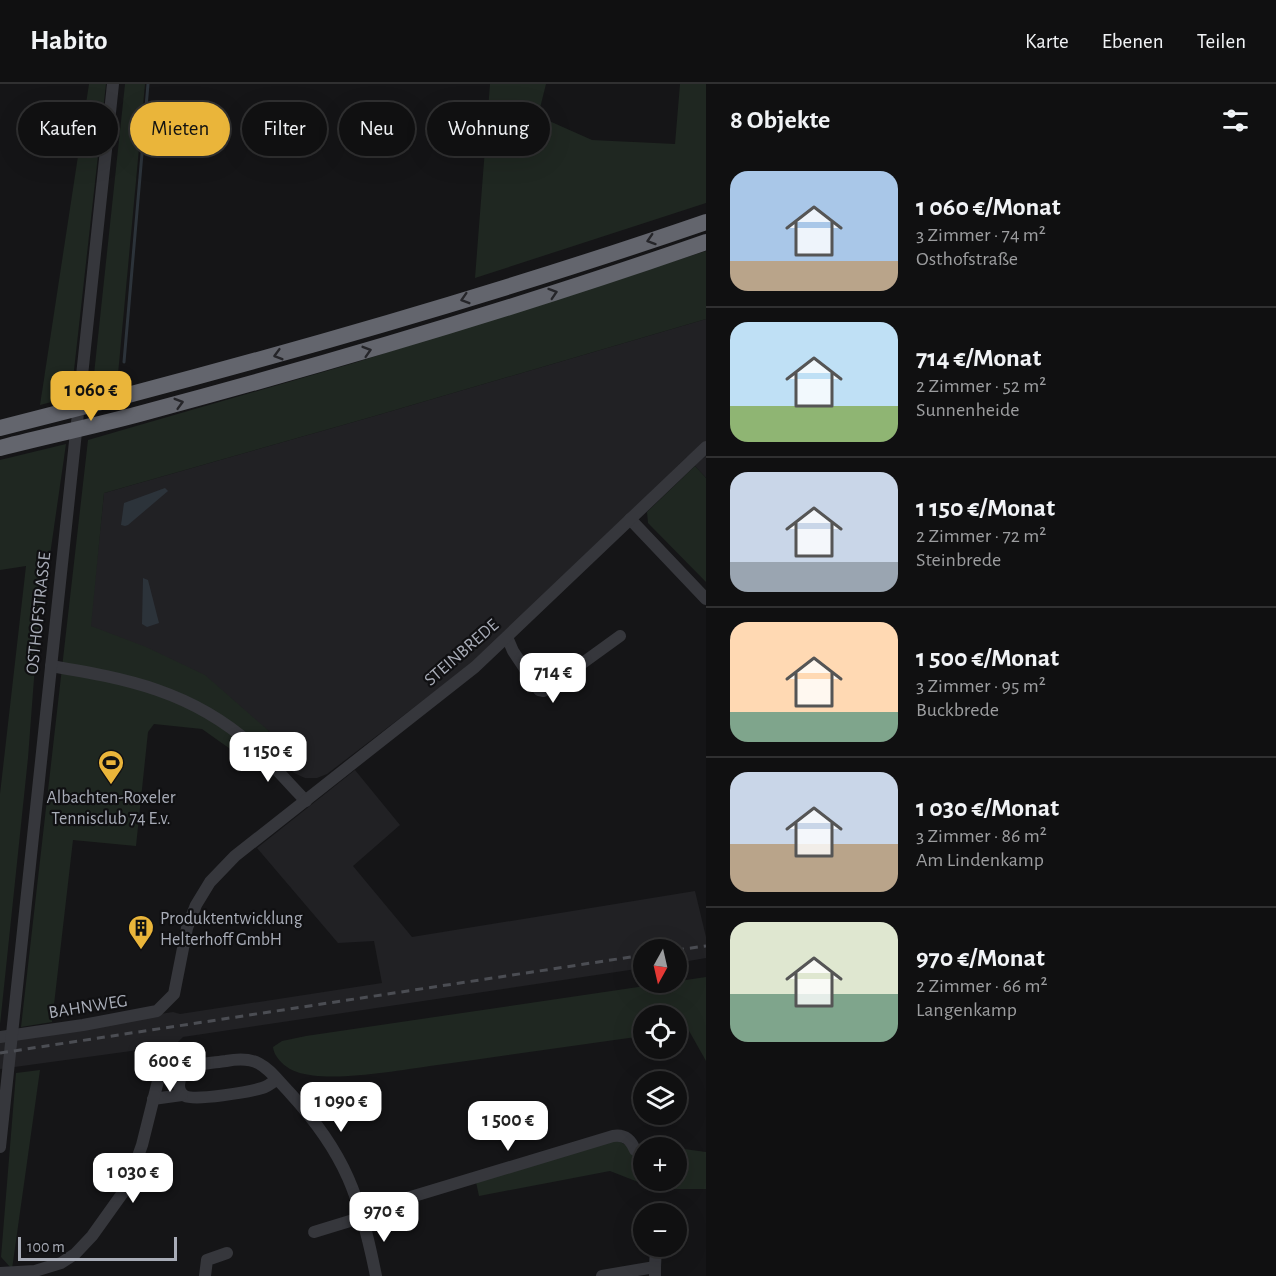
<!DOCTYPE html>
<html lang="de">
<meta charset="utf-8">
<style>
body{margin:0;font-family:"Alegreya Sans",sans-serif;background:#1e1e1f;color:#f1f3f6;height:100vh;display:flex;flex-direction:column;font-size:22px;white-space:nowrap}
*{box-sizing:border-box;margin:0}
p{font-size:20px;color:#9c9d9f}
.icon{flex:none;width:33px;height:33px;fill:none;stroke:currentColor;stroke-width:2;stroke-linecap:round;stroke-linejoin:round}
.map{position:relative;flex:1;overflow:hidden}
.drawer{display:flex;flex-direction:column;background:#101011;width:570px}
.drawer>*{flex:none}
.hud{position:absolute;left:18px;top:18px;width:570px;height:54px;display:flex;gap:12px}
.needle{width:39px;rotate:188deg}
.fabs{position:absolute;left:633px;top:855px;display:grid;gap:12px}
.fabs a{display:grid;place-items:center;width:54px;height:54px;border-radius:50%;background:#101011;box-shadow:0 6px 24px #0002,0 0 0 2px #303031;font-size:30px}
.scale{position:absolute;left:18px;bottom:15px;width:159px;box-sizing:border-box;padding-left:6px;border:3px solid #a8acb7;border-top:0;font-size:16px;line-height:21px;white-space:nowrap;color:#a8acb7;-webkit-text-stroke:4px #101012;paint-order:stroke}
.price{position:absolute;translate:-50% -51px;padding:0 14px;border-radius:12px;background:#fff;color:#222;font-size:20px;line-height:39px;filter:drop-shadow(0 2px 3px #0008)}
.price::after{content:'';position:absolute;left:50%;top:36px;width:18px;height:14px;margin-left:-9px;background:inherit;clip-path:polygon(0 0,100% 0,50% 100%)}
.price.selected{background:#eab53a;color:#111}
ul{padding:0;list-style:none}
li{display:flex;align-items:center;gap:18px;height:150px;padding:0 24px}
li+li{border-top:2px solid #303031}
li span{display:grid;place-items:center;flex:none;width:168px;height:120px;border-radius:18px;color:#555}
li>.icon{margin-inline-start:auto}
span .icon{width:72px;height:72px;fill:#fffc;stroke-width:1}
li b{font-size:26px}
h2{display:flex;justify-content:space-between;align-items:center;height:72px;padding:0 24px;font-size:26px}
.chip{padding:0 21px;border-radius:27px;background:#101011;box-shadow:0 6px 24px #0002,0 0 0 2px #303031;font-size:21px;line-height:54px}
.chip.selected{background:#eab53a;color:#111}
header{display:flex;align-items:center;gap:36px;box-sizing:border-box;height:84px;padding:0 30px;background:#101011;border-bottom:2px solid #303031}
header strong{font-size:28px}
nav{display:flex;gap:33px;margin-inline-start:auto;font-size:21px}
main{display:flex;flex:1;min-height:0}
.map>svg:first-child{display:block}
.built{fill:#212124}
.green{fill:#1f2721}
.water{fill:#2c333a}
.lines{fill:none;stroke-linecap:round;stroke-linejoin:round}
.stream{stroke:#2c333a;stroke-width:3}
.minor{stroke:#36373c;stroke-width:12}
.highway{stroke:#63656d;stroke-width:16}
.rail{stroke:#4b4d53;stroke-width:3;stroke-dasharray:8 6;stroke-linecap:butt}
.oneway{stroke:#252529}
.labels{text-anchor:middle;stroke-width:4.5;stroke-linejoin:round;paint-order:stroke}
.street-label{font-size:18px;fill:#a8acb7;stroke:#101012}
.poi-label{font-size:18px;fill:#a8acb7;stroke:#101012}
</style>
<header>
<strong>Habito</strong>
<nav><a>Karte</a><a>Ebenen</a><a>Teilen</a></nav>
</header>
<main>
<div class="map">
<svg width="706" height="1192" viewBox="0 0 706 1192">
<rect width="100%" height="100%" fill="#151517"/>
<!-- built -->
<g class="built">
<path d="M706,235V394L687,373L472,579L327,690L317,694H305L294,689L262,656L269,647L90,542L104,409L371,333Z"/>
<path d="M355,686L400,741L353,782L412,853L695,807L706,853V874L677,879L676,866H644L643,884L183,953L175,961L0,985V955L173,928L180,930L382,899L374,857L338,859L257,764Z"/>
</g>
<!-- green -->
<g class="green">
<path d="M89,0H106L71,313L40,321Z"/>
<path d="M125,0H145L117,301L92,309Z"/>
<path d="M490,0H546L538,32L592,56L675,60L680,0H706V119L475,194Z"/>
<path d="M706,167V235L371,333L104,409L91,542L146,563L205,591L269,647L250,679L202,645L154,640L148,648L136,762L73,756L52,938L21,943L88,356L354,279Z"/>
<path d="M66,360L36,568L28,674L0,941V710L26,482L0,486V376Z"/>
<path d="M695,382L706,394V498L648,439L647,428Z"/>
<path d="M706,893V977L688,945L677,947L676,932H644L643,952C572,962 501,972 430,982C396,987 328,999 297,988C287,985 274,974 273,963L282,957L306,952Z"/>
<path d="M40,986L12,1185L1,1173L16,989Z"/>
<path d="M617,1056L629,1063H659L644,1064V1096H676L677,1064L706,1068V1105H656L610,1087L479,1112L476,1098Z"/>
</g>
<!-- water -->
<g class="water">
<path d="M165,404L168,407L128,441L125,442L121,441L124,419Z"/>
<path d="M143,494L148,496L159,539L147,543L142,540Z"/>
</g>
<g class="lines">
<!-- stream -->
<path class="stream" d="M124,278L148,0"/>
<!-- minor -->
<g class="minor">
<path d="M630,435L706,515"/>
<path d="M507,553L513,567L539,606L544,607L620,552"/>
<path d="M51,582C128,595 191,607 252,661C271,678 288,699 306,717"/>
<path d="M0,953L83,941L157,927L174,910L187,844L196,821L210,798L235,772L475,583L706,363"/>
<path d="M277,995C272,999 267,1003 262,1004C250,1008 195,1017 185,1012C181,1010 179,1006 179,1001C180,978 208,980 226,977C261,970 268,986 290,1009C346,1070 360,1113 376,1192"/>
<path d="M153,1015L182,1011"/>
<path d="M0,1063L113,0"/>
<path d="M361,1128L613,1052C625,1050 631,1056 635,1066"/>
<path d="M314,1148L363,1133"/>
<path d="M655,1183L656,1162"/>
<path d="M0,1189L35,1187L61,1179L75,1170L92,1152L127,1103L142,1061L161,985"/>
<path d="M205,1192L207,1176L227,1169"/>
<path d="M602,1192L655,1183V1192"/>
</g>
<!-- highway -->
<g class="highway">
<path d="M0,344C238,284 474,218 706,138"/>
<path d="M0,364C50,351 100,341 150,327C337,277 523,222 706,158"/>
</g>
<!-- rail -->
<g class="rail">
<path d="M676,866L706,862"/>
<path d="M0,969L644,871"/>
</g>
</g>
<!-- one-way arrows -->
<defs><path id="oneway-chevron" d="M-2-3.5L2.5 0L-2 3.5" fill="none" stroke-width="1.6" stroke-linecap="round" stroke-linejoin="round" transform="scale(1.5)"/></defs>
<g class="oneway">
<use href="#oneway-chevron" transform="translate(651 156) rotate(162)"/>
<use href="#oneway-chevron" transform="translate(553 209) rotate(-18)"/>
<use href="#oneway-chevron" transform="translate(465 215) rotate(163)"/>
<use href="#oneway-chevron" transform="translate(367 267) rotate(-17)"/>
<use href="#oneway-chevron" transform="translate(278 271) rotate(164)"/>
<use href="#oneway-chevron" transform="translate(179 319) rotate(-16)"/>
</g>
<!-- icons -->
<defs>
<symbol id="stadium-pin" viewBox="-11 -11 22 30"><path d="M0 17L-7.5 6A9.5 9.5 0 1 1 7.5 6Z" fill="#eab53a" stroke="#101012"/><path d="M0-5a6.5 5 0 1 0 0 10a6.5 5 0 1 0 0-10ZM-3.5-1.8h7v3.6h-7Z" fill="#111"/></symbol>
<symbol id="building-pin" viewBox="-11 -11 22 30"><path d="M0 17L-7.5 6A9.5 9.5 0 1 1 7.5 6Z" fill="#eab53a" stroke="#101012"/><path d="M-4-6H4V6H1V3H-1V6H-4ZM-2.5-4.3h1.7v1.8h-1.7ZM.8-4.3h1.7v1.8H.8ZM-2.5-1h1.7V.8h-1.7ZM.8-1h1.7V.8H.8Z" fill="#111"/></symbol>
</defs>
<g fill-rule="evenodd">
<use href="#stadium-pin" x="96" y="664" width="30" height="40"/>
<use href="#building-pin" x="126" y="829" width="30" height="40"/>
</g>
<g class="labels">
<!-- street labels -->
<g class="street-label">
<text transform="translate(38 529) rotate(-84)" y="6">OSTHOFSTRASSE</text>
<text transform="translate(461 568) rotate(-41)" y="6">STEINBREDE</text>
<text transform="translate(88 922) rotate(-9)" y="6">BAHNWEG</text>
</g>
<!-- poi labels -->
<g class="poi-label">
<text x="111" y="719">Albachten-Roxeler<tspan x="111" dy="21">Tennisclub 74 E.v.</tspan></text>
<text x="160" y="840" text-anchor="start">Produktentwicklung<tspan x="160" dy="21">Helterhoff GmbH</tspan></text>
</g>
</g>
</svg>
<div class="fabs">
<a><svg class="needle" viewBox="-14 -14 28 28"><path d="M0-13l5 13h-10z" fill="#e53935"/><path d="M0 13l5-13h-10z" fill="#9c9d9f"/></svg></a>
<a><svg class="icon" aria-label="locate" viewBox="0 0 24 24"><circle cx="12" cy="12" r="6"/><path d="M12 2v4M12 18v4M2 12h4M18 12h4"/></svg></a>
<a><svg class="icon" aria-label="layers" viewBox="0 0 24 24"><path d="M12 4l9 5-9 5-9-5zM3 14l9 5 9-5"/></svg></a>
<a>+</a>
<a>−</a>
</div>
<div class="scale">100 m</div>
<b class="price selected" style="left:91px;top:338px">1 060 €</b>
<b class="price" style="left:553px;top:620px">714 €</b>
<b class="price" style="left:268px;top:699px">1 150 €</b>
<b class="price" style="left:170px;top:1009px">600 €</b>
<b class="price" style="left:341px;top:1049px">1 090 €</b>
<b class="price" style="left:508px;top:1068px">1 500 €</b>
<b class="price" style="left:133px;top:1120px">1 030 €</b>
<b class="price" style="left:384px;top:1159px">970 €</b>
<div class="hud">
<a class="chip">Kaufen</a>
<a class="chip selected">Mieten</a>
<a class="chip">Filter</a>
<a class="chip">Neu</a>
<a class="chip">Wohnung</a>
</div>
</div>
<section class="drawer">
<h2>8 Objekte<svg class="icon" aria-label="filters" viewBox="0 0 24 24"><path d="M4 7h16M4 17h16"/><circle cx="9" cy="7" r="2"/><circle cx="15" cy="17" r="2"/></svg></h2>
<ul>
<li><span style="background:linear-gradient(#a9c7e8 75%,#b9a48a 0)"><svg class="icon" aria-label="home" viewBox="0 0 24 24"><path d="M3 11l9-7 9 7M6 9v11h12V9"/></svg></span><div><b>1 060 €/Monat</b><p>3 Zimmer · 74 m²</p><p>Osthofstraße</p></div></li>
<li><span style="background:linear-gradient(#bfe0f5 70%,#8fb573 0)"><svg class="icon" aria-label="home" viewBox="0 0 24 24"><path d="M3 11l9-7 9 7M6 9v11h12V9"/></svg></span><div><b>714 €/Monat</b><p>2 Zimmer · 52 m²</p><p>Sunnenheide</p></div></li>
<li><span style="background:linear-gradient(#c9d6e8 75%,#9aa5b1 0)"><svg class="icon" aria-label="home" viewBox="0 0 24 24"><path d="M3 11l9-7 9 7M6 9v11h12V9"/></svg></span><div><b>1 150 €/Monat</b><p>2 Zimmer · 72 m²</p><p>Steinbrede</p></div></li>
<li><span style="background:linear-gradient(#ffd9b3 75%,#7fa58c 0)"><svg class="icon" aria-label="home" viewBox="0 0 24 24"><path d="M3 11l9-7 9 7M6 9v11h12V9"/></svg></span><div><b>1 500 €/Monat</b><p>3 Zimmer · 95 m²</p><p>Buckbrede</p></div></li>
<li><span style="background:linear-gradient(#c9d6e8 60%,#b9a48a 0)"><svg class="icon" aria-label="home" viewBox="0 0 24 24"><path d="M3 11l9-7 9 7M6 9v11h12V9"/></svg></span><div><b>1 030 €/Monat</b><p>3 Zimmer · 86 m²</p><p>Am Lindenkamp</p></div></li>
<li><span style="background:linear-gradient(#dfe7d0 60%,#7fa58c 0)"><svg class="icon" aria-label="home" viewBox="0 0 24 24"><path d="M3 11l9-7 9 7M6 9v11h12V9"/></svg></span><div><b>970 €/Monat</b><p>2 Zimmer · 66 m²</p><p>Langenkamp</p></div></li>
</ul>
</section>
</main>
